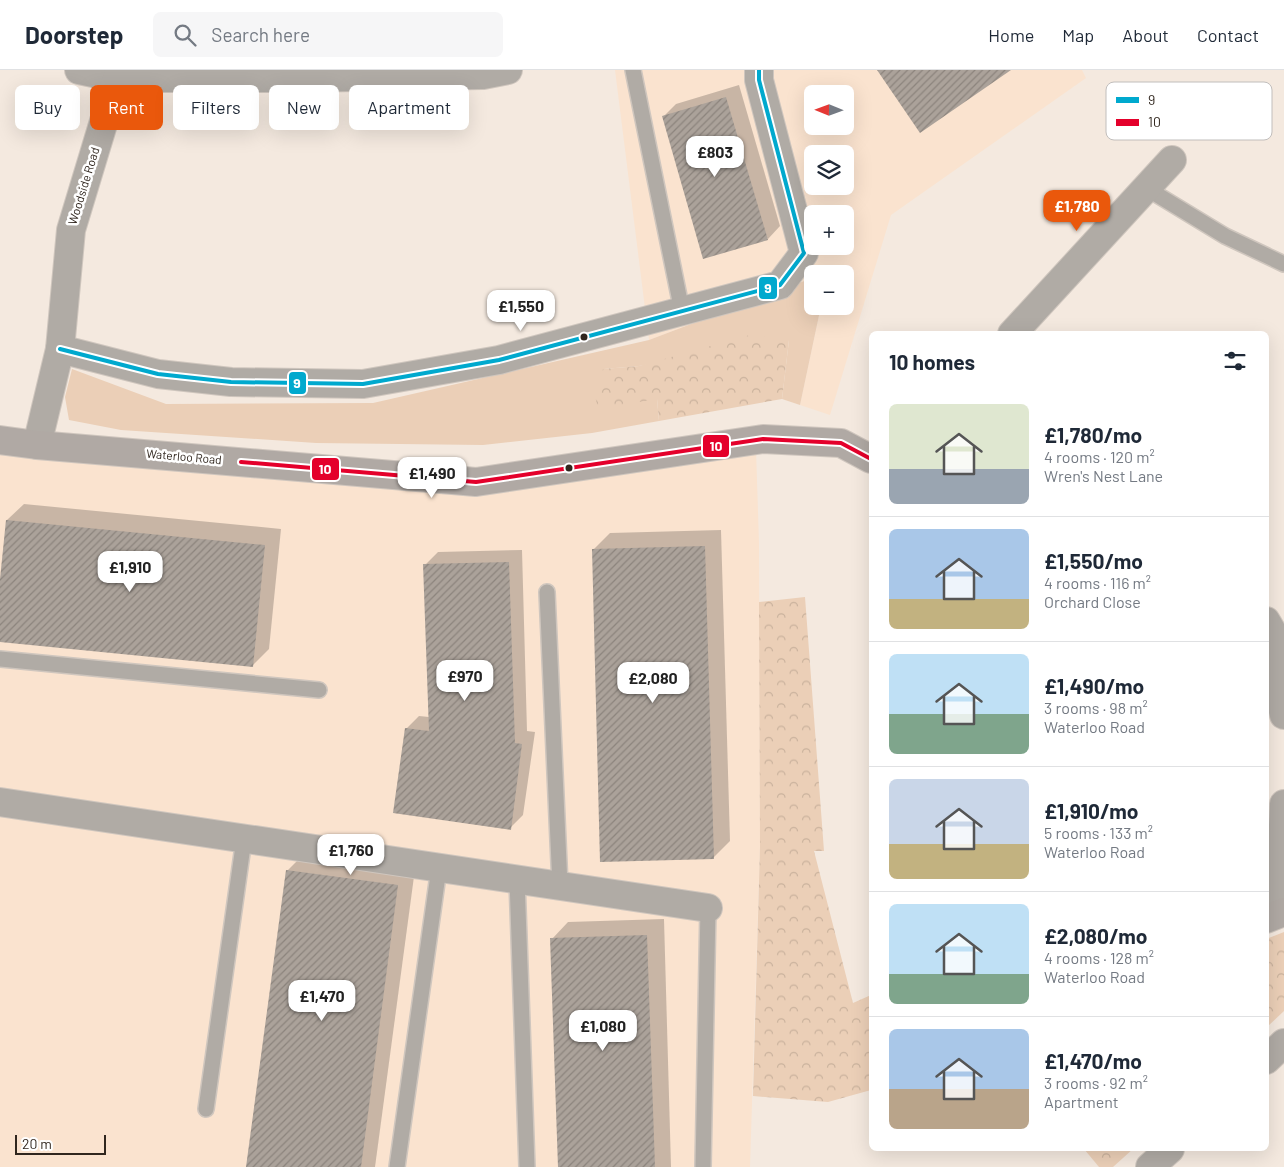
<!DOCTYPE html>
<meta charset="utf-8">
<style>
body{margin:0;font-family:Barlow,sans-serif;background:#f6f6f7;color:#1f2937;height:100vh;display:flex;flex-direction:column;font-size:19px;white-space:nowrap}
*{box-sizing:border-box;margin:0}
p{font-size:16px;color:#747a83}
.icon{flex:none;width:28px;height:28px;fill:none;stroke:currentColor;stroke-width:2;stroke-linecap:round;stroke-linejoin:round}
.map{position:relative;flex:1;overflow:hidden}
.drawer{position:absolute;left:869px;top:261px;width:400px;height:820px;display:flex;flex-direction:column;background:#fff;border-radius:8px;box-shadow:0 5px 20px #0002}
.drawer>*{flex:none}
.top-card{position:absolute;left:15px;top:15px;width:475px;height:45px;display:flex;gap:10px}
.needle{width:32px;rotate:271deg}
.tools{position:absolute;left:804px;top:15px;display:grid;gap:10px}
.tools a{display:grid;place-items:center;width:50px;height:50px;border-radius:8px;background:#fff;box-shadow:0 5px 20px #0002;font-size:25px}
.scale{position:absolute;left:15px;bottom:12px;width:91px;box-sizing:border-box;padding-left:5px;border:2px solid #30261e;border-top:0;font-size:14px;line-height:18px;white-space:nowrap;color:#30261e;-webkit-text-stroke:4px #fff;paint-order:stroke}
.price{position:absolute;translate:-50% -42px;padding:0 11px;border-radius:10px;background:#fff;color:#222;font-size:16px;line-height:32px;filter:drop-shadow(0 1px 2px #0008)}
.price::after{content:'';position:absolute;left:50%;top:30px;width:15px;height:11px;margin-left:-8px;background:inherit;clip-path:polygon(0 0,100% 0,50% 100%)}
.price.selected{background:#ea580c;color:#fff}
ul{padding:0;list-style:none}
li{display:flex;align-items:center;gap:15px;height:125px;padding:0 20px}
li+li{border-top:1px solid #e0e1e3}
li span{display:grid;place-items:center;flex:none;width:140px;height:100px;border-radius:8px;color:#555}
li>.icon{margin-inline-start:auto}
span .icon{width:60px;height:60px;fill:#fffc;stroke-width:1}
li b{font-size:21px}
h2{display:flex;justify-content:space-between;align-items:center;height:60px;padding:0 20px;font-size:21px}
.chip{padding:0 18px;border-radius:8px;background:#fff;box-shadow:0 5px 20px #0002;font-size:18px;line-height:45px}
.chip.selected{background:#ea580c;color:#fff}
header{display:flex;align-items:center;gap:30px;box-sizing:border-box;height:70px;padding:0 25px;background:#fff;border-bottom:1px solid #e0e1e3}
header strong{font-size:24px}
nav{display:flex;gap:28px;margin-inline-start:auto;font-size:18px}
.search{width:350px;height:45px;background:#f6f6f7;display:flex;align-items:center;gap:12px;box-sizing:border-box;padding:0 18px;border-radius:8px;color:#747a83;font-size:19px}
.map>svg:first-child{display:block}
.built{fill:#fae3cf;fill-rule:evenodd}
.green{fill:#ebcfb7}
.forest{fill:url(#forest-crowns)}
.shadow{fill:#0003}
.building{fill:url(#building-hatch)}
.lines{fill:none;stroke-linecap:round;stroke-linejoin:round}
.lane-casing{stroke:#cfc6be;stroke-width:18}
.street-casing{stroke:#cfc6be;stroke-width:30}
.secondary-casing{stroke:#cfc6be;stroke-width:30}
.lane{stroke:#b0aba5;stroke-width:15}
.street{stroke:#b0aba5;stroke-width:28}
.secondary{stroke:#b0a9a4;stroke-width:28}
.bus-1-casing{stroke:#fff;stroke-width:8}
.bus-2-casing{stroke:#fff;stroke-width:8}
.bus-1{stroke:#00a9ce;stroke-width:4}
.bus-2{stroke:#e4002b;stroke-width:4}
.bus-dot{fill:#30261e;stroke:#fff;stroke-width:2}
.labels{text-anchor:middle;stroke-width:5;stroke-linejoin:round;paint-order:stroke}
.street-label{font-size:12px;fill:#30261e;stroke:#fff}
.key{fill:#fff;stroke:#c1bebc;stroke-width:1}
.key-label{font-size:14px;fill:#30261e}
.line-badge{stroke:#fff;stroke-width:2}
.badge-label{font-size:14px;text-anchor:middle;font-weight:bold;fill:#fff}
</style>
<header>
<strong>Doorstep</strong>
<div class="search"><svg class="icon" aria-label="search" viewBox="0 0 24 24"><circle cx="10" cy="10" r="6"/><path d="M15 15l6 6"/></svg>Search here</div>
<nav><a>Home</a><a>Map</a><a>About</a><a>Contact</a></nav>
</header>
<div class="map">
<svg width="1284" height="1097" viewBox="0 0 1284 1097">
<defs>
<pattern id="forest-crowns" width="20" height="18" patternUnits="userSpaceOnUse" patternTransform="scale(1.25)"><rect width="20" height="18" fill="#ebcfb7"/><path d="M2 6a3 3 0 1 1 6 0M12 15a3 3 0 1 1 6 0" fill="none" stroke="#cab29d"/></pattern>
<pattern id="building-hatch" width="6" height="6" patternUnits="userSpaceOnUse" patternTransform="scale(1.25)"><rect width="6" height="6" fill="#aba29a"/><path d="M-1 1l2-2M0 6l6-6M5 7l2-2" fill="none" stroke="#8c847d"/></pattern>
</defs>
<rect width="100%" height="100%" fill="#f4e9df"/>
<!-- built -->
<g class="built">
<path d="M615,0H1082L1086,8L891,145L830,345L800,335L821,236H845V204H828V202L812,204V208L649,270ZM812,24H845V56H812ZM812,84H845V116H812ZM812,144H845V176H812Z"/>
<path d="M0,379L409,420L756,379L759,473L760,775L750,1097H0Z"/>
</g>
<!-- green -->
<path class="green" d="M812,208V236H821L800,335L782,329L789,270L639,296L604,299L657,329L659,351L592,363L483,375L316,373L121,360L69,350L65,327L72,299L166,334L373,333L649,270Z"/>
<!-- forest -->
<g class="forest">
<path d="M750,265L789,270L782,329L659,351L657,329L598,339L595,326L603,299L639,296Z"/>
<path d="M805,527L824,781H814L853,933L871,925V1020L828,1032L753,1026L760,776L759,532Z"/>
<path d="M1284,862V941L1266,958V869Z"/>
<path d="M1084,1079H1133L1113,1097H1099Z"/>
</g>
<!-- shadow -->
<g class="shadow">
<path d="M739,15L780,156L768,169L663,47L676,34Z"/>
<path d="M24,434L281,459L269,579L253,595L0,571V522L7,450Z"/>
<path d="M721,460L730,771L713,788L593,480L610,463Z"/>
<path d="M522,480L527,661L535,662L523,745L510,758L406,659L419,646L429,647L425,495L438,482Z"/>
<path d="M304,784L415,799L375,1097H247L287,801Z"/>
<path d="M664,849L671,1097H559L552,869L568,852Z"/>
</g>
<!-- building -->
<g class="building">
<path d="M877,0H1011L920,63Z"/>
<path d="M726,27L768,170L703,189L662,46Z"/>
<path d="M6,450L265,475L253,597L0,572V509Z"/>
<path d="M705,476L714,789L600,792L592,479Z"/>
<path d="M509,492L515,673L522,674L511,760L393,743L405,658L429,661L423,494Z"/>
<path d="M286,800L398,815L361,1097H246Z"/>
<path d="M647,865L655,1097H558L550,868Z"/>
</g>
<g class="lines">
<defs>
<g id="lane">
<path d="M633,0L682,241"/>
<path d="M1146,118L1225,166L1284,194"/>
<path d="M547,522L560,816"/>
<path d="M0,589L319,620"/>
<path d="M517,810L527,1097"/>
<path d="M206,1039L244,769"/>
<path d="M397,1097L439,798"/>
<path d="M703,1097L708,838"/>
</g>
<g id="street">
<path d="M79,0L117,8"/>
<path d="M1012,264L1172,90"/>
<path d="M60,279L158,304L231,312L363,314L499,290L780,215L804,183L759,10V0"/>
<path d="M37,375L60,279L71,160L117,8H294L483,5L508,0"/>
<path d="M1266,551L1280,575L1278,621L1284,645"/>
<path d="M0,732L708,838"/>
<path d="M1279,843L1284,734"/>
<path d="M1266,990L1284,973"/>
<path d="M1150,1097L1170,1079"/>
</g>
<g id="secondary">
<path d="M0,370L37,375L476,412L763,369L841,373L871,389"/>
<path d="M1266,849L1284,842"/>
</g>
</defs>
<!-- lane casing -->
<use href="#lane" class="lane-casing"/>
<!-- street casing -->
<use href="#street" class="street-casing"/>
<!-- secondary casing -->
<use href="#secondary" class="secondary-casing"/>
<!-- lane -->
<use href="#lane" class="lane"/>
<!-- street -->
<use href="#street" class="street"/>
<!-- secondary -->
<use href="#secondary" class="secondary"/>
<defs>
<path id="bus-1" d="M60,279L158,304L231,312L363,314L499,290L780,215L804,183L759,10V0"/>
<path id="bus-2" d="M241,392L476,412L763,369L841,373L871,389"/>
</defs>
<!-- bus-1 casing -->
<use href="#bus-1" class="bus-1-casing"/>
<!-- bus-2 casing -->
<use href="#bus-2" class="bus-2-casing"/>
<!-- bus-1 -->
<use href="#bus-1" class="bus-1"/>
<!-- bus-2 -->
<use href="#bus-2" class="bus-2"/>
</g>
<!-- markers -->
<g class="bus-dot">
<circle cx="584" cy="267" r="4.5"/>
<circle cx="569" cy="398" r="4.5"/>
</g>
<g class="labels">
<!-- street labels -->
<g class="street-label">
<text transform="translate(84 116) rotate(-73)" y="4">Woodside Road</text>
<text transform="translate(184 387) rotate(5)" y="4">Waterloo Road</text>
</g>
</g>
<!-- legend -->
<rect x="1106" y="12" width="166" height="58" rx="8" class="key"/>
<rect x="1116" y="27" width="23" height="6" fill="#00a9ce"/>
<rect x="1116" y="49" width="23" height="7" fill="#e4002b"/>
<g class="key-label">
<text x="1148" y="35">9</text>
<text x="1148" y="57">10</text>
</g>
<g class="line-badge">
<rect x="758" y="206" width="20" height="24" rx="5" fill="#00a9ce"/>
<rect x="288" y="301" width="19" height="24" rx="5" fill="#00a9ce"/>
<rect x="702" y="364" width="28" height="24" rx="5" fill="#e4002b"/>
<rect x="311" y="387" width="29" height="24" rx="5" fill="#e4002b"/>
</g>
<g class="badge-label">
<text x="768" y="223">9</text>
<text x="297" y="318">9</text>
<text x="716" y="381">10</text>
<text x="325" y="404">10</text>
</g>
</svg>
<div class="tools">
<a><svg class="needle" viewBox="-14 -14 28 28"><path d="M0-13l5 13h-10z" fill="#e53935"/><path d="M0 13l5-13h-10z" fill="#747a83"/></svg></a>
<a><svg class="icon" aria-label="layers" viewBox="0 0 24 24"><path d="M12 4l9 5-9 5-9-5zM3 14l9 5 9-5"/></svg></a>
<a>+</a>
<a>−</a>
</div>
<div class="scale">20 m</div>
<b class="price" style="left:715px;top:108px">£803</b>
<b class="price selected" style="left:1077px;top:162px">£1,780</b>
<b class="price" style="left:521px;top:262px">£1,550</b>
<b class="price" style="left:432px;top:429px">£1,490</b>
<b class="price" style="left:130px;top:523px">£1,910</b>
<b class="price" style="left:465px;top:632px">£970</b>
<b class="price" style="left:653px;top:634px">£2,080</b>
<b class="price" style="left:351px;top:806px">£1,760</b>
<b class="price" style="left:322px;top:952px">£1,470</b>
<b class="price" style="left:603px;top:982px">£1,080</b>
<div class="top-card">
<a class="chip">Buy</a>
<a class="chip selected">Rent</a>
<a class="chip">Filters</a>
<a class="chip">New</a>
<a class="chip">Apartment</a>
</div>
<section class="drawer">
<h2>10 homes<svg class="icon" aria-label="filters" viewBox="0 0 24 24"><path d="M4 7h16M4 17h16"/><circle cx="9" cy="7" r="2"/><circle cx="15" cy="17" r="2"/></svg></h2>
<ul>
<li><span style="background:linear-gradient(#dfe7d0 65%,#9aa5b1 0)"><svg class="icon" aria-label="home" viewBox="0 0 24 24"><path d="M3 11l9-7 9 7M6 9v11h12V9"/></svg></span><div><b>£1,780/mo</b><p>4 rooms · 120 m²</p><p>Wren's Nest Lane</p></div></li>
<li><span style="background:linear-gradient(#a9c7e8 70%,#c2b280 0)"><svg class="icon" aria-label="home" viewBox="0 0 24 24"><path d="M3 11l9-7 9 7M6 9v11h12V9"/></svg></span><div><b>£1,550/mo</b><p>4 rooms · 116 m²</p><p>Orchard Close</p></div></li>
<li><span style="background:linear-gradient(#bfe0f5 60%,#7fa58c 0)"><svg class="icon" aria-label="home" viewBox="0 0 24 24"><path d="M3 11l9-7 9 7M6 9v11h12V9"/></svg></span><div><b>£1,490/mo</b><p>3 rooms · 98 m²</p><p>Waterloo Road</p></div></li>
<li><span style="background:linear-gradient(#c9d6e8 65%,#c2b280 0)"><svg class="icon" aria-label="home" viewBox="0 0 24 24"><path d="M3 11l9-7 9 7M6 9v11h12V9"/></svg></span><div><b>£1,910/mo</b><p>5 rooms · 133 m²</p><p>Waterloo Road</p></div></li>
<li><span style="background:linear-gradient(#bfe0f5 70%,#7fa58c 0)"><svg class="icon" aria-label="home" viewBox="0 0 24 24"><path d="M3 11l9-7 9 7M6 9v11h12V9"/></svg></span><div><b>£2,080/mo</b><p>4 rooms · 128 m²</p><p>Waterloo Road</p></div></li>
<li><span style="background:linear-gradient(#a9c7e8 60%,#b9a48a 0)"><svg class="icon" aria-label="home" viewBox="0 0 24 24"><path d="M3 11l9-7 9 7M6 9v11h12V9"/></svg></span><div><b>£1,470/mo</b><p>3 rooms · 92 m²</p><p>Apartment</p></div></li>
</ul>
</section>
</div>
